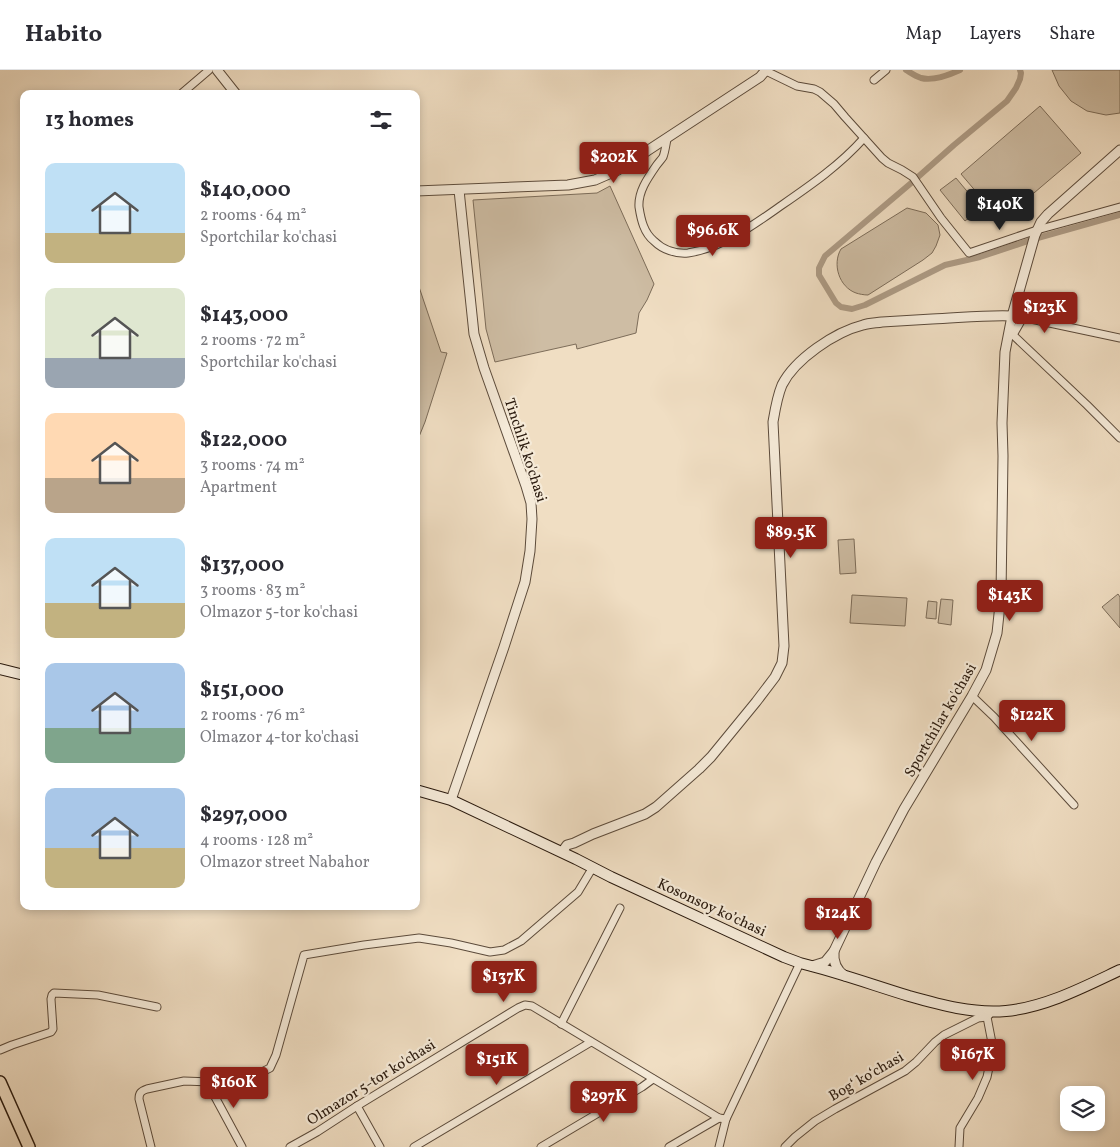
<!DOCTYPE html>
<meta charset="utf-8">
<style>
body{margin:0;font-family:Vollkorn,serif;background:#f2f2f3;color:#2b2b33;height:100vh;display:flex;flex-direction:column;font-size:19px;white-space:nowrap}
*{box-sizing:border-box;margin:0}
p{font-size:16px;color:#7c7c81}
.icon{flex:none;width:28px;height:28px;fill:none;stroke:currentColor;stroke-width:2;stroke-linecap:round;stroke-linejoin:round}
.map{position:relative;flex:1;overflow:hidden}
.panel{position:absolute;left:20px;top:20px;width:400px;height:820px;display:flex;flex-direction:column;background:#fff;border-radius:10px;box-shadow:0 2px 8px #0003}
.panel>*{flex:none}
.tools{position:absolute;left:1060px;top:1016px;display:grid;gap:10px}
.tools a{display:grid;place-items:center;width:45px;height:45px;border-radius:10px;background:#fff;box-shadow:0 2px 8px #0003;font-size:25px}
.price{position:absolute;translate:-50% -42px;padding:0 11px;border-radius:5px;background:#8f2418;color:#fff;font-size:16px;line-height:32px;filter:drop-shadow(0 1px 2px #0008)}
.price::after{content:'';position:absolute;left:50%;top:30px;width:15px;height:11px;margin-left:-8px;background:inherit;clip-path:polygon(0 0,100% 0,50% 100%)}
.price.selected{background:#222;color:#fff}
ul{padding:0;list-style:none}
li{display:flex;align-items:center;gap:15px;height:125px;padding:0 25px}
li span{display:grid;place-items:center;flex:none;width:140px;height:100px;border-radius:10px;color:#555}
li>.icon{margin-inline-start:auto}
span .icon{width:60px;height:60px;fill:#fffc;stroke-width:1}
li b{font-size:21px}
h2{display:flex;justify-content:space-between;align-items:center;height:60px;padding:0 25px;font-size:21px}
header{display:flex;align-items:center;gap:30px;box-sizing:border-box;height:70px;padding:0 25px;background:#fff;border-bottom:1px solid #e1e1e2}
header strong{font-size:24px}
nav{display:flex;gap:28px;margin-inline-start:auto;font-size:18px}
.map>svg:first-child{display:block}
.garden{fill:#cebda4;stroke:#7c6c59}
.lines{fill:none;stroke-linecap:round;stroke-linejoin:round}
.canal{stroke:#ad9b85;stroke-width:6}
.minor-casing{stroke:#5c4b3b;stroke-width:9}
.tertiary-casing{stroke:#5c4b3b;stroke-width:11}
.secondary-casing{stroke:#2a1a0e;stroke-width:12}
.primary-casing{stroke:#2a1a0e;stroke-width:14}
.minor{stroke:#f5ead8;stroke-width:7}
.tertiary{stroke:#f5ead8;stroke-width:9}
.secondary{stroke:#f5ead8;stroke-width:10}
.primary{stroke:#f0dec3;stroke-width:11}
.labels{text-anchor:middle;stroke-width:4.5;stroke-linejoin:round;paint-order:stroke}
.street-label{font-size:15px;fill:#2a1a0e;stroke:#f5ead8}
</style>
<header>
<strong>Habito</strong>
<nav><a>Map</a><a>Layers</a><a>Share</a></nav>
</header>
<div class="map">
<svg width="1120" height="1077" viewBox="0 0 1120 1077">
<rect width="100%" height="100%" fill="#f0dec3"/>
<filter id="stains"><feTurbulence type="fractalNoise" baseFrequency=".004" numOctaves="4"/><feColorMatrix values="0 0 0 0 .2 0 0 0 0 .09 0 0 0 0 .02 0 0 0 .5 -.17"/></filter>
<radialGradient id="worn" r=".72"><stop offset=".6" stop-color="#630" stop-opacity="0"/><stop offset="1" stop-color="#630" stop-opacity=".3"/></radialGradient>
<!-- garden -->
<g class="garden">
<path d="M1052,0H1120V43L1106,45L1087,41L1071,31L1059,16Z"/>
<path d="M1040,36L1081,83L1001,151L961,104Z"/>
<path d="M956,108L981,138L965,151L940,120Z"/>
<path d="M610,116L654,214L647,230L639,243L636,263L577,279L576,274L495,292L486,259L473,130L597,123Z"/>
<path d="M907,138L926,143L938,155L940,165L936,176L932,183L923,190L868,225C864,225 859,224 856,223C839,217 832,194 841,179Z"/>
<path d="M416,208L441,282L447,283L425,352L416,374Z"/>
<path d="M854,469L856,503L840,504L838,470Z"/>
<path d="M1118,524L1120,527V558L1102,537Z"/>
<path d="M852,525L907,528L905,556L850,553Z"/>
<path d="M941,529L953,530L951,555L938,553Z"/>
<path d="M928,531L937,532L936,549L926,548Z"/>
</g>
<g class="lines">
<!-- canal -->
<g class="canal">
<path d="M906,0C911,3 915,6 921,8C932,11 949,5 960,0"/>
<path d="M1020,0L1021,3L1020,9L1016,18L1007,31L954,75L910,114L825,186L819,198V205L836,233L841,237L852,239L865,235L945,195L980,187L1034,169L1120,145"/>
</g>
<defs>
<g id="minor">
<path d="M766,1L797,16L814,19L820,22L834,34L845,47L882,88L888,93L902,100L913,107L941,148L969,183L1037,160L1120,137"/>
<path d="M874,10L886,0"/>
<path d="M181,24L209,0"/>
<path d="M667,69C666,74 665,82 663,87C661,90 658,93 656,96C647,109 638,122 639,137C641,150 644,163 654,171C663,180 676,184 688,183C723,178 755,154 782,135C811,115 840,95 864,68"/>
<path d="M1010,262L1013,265L1021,251L1026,248L1120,268"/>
<path d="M1013,265L1087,335L1120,368"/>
<path d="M972,626L994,647L1074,735"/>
<path d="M561,954L620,838"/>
<path d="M0,980L12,975L51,962L53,959L51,929L52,925L54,923L98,925L157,937"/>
<path d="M207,1012L242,1077"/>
<path d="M357,1036L380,1077"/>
<path d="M151,1077L139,1029C139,1023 141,1021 147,1019L184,1011L211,1012L258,1004L270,998L276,985L304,885L364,875L419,868L451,873L490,882L504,880L521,871L578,822L593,797"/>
<path d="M290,1077L317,1062L357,1036L518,938L525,935L532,936L719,1048L726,1049"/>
<path d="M414,1077L591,972"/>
<path d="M541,1077L642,1017L653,1009"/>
<path d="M669,1077L719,1048"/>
<path d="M719,1077L726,1049L800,893"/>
<path d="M785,1077L795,1067L815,1051L835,1039L905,1001L916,992L935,972L944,965L978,948L987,947"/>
<path d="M959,1077L960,1058L978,1028L987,1007L993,978L987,947L989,945"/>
</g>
<g id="tertiary">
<path d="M217,0L236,24"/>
<path d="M416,121L568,115L595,110L618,100L760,7L766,0"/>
<path d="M451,730L504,577L525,512L530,481L532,449L531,433L526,416L484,298L474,264L459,120"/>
<path d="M562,782L567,775L574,773L593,764L645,744L656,737L699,699L711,687L756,632L775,607L782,593L784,576L773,352C775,340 777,327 782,315C795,289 835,262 863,255C869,253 876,253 882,252C898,251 915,250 932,249C958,248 985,245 1012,246"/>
<path d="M834,881L876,792L904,739L972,626L986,600L997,563L1001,525L1003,386L1002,353L1005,282L1012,246L1035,165L1041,152L1048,144L1120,80"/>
<path d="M812,896L825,892L834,881C833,892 836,900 845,906"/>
</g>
<g id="secondary">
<path d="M0,599L24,605"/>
<path d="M416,720L451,730L576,789L611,807L784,887L800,893C837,902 873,915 909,926C941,935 973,944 1006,941C1046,937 1084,917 1120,900"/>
</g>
<path id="primary" d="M0,1012L29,1077"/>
</defs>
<!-- minor casing -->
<use href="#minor" class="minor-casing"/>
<!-- tertiary casing -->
<use href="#tertiary" class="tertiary-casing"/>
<!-- secondary casing -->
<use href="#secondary" class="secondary-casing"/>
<!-- primary casing -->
<use href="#primary" class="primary-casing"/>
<!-- minor -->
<use href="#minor" class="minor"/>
<!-- tertiary -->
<use href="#tertiary" class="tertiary"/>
<!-- secondary -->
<use href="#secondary" class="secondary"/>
<!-- primary -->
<use href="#primary" class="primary"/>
</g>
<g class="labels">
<!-- street labels -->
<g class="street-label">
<text transform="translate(526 380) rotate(72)" y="5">Tinchlik ko'chasi</text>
<text transform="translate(940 650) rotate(-60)" y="5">Sportchilar ko'chasi</text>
<text transform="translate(712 837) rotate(25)" y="5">Kosonsoy ko’chasi</text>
<text transform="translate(866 1006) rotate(-30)" y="5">Bogʻ koʻchasi</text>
<text transform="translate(371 1012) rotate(-32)" y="5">Olmazor 5-tor ko'chasi</text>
</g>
</g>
<rect width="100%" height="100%" filter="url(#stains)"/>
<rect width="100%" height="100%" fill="url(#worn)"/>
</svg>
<div class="tools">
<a><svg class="icon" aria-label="layers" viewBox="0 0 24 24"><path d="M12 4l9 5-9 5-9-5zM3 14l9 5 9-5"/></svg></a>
</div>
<b class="price" style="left:614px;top:114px">$202K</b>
<b class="price selected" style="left:1000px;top:161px">$140K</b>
<b class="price" style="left:713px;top:187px">$96.6K</b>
<b class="price" style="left:1045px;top:264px">$123K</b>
<b class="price" style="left:791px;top:489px">$89.5K</b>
<b class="price" style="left:1010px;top:552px">$143K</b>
<b class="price" style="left:1032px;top:672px">$122K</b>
<b class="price" style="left:838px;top:870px">$124K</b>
<b class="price" style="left:504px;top:933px">$137K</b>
<b class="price" style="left:973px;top:1011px">$167K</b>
<b class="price" style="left:497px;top:1016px">$151K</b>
<b class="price" style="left:234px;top:1039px">$160K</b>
<b class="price" style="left:604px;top:1053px">$297K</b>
<section class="panel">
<h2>13 homes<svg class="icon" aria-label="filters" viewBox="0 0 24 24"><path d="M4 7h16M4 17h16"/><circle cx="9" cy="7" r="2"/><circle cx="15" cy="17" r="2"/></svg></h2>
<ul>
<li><span style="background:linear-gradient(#bfe0f5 70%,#c2b280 0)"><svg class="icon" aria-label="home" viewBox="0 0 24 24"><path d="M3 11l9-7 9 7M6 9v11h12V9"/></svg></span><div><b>$140,000</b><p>2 rooms · 64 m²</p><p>Sportchilar ko'chasi</p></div></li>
<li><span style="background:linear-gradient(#dfe7d0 70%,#9aa5b1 0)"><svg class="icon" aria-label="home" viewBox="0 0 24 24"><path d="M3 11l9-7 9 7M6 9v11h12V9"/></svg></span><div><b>$143,000</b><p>2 rooms · 72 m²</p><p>Sportchilar ko'chasi</p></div></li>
<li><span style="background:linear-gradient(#ffd9b3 65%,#b9a48a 0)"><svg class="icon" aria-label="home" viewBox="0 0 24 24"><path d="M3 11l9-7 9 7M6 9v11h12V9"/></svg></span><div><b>$122,000</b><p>3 rooms · 74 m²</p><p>Apartment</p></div></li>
<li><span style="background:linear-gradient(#bfe0f5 65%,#c2b280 0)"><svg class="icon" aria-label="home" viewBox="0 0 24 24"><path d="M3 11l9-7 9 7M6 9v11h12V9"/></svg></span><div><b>$137,000</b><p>3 rooms · 83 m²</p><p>Olmazor 5-tor ko'chasi</p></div></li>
<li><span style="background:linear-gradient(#a9c7e8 65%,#7fa58c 0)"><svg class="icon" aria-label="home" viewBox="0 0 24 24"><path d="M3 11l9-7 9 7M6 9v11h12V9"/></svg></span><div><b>$151,000</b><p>2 rooms · 76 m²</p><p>Olmazor 4-tor ko'chasi</p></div></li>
<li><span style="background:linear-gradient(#a9c7e8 60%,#c2b280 0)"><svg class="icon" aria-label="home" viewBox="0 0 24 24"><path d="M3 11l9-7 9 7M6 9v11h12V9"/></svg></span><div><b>$297,000</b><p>4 rooms · 128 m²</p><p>Olmazor street Nabahor</p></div></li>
</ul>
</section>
</div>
